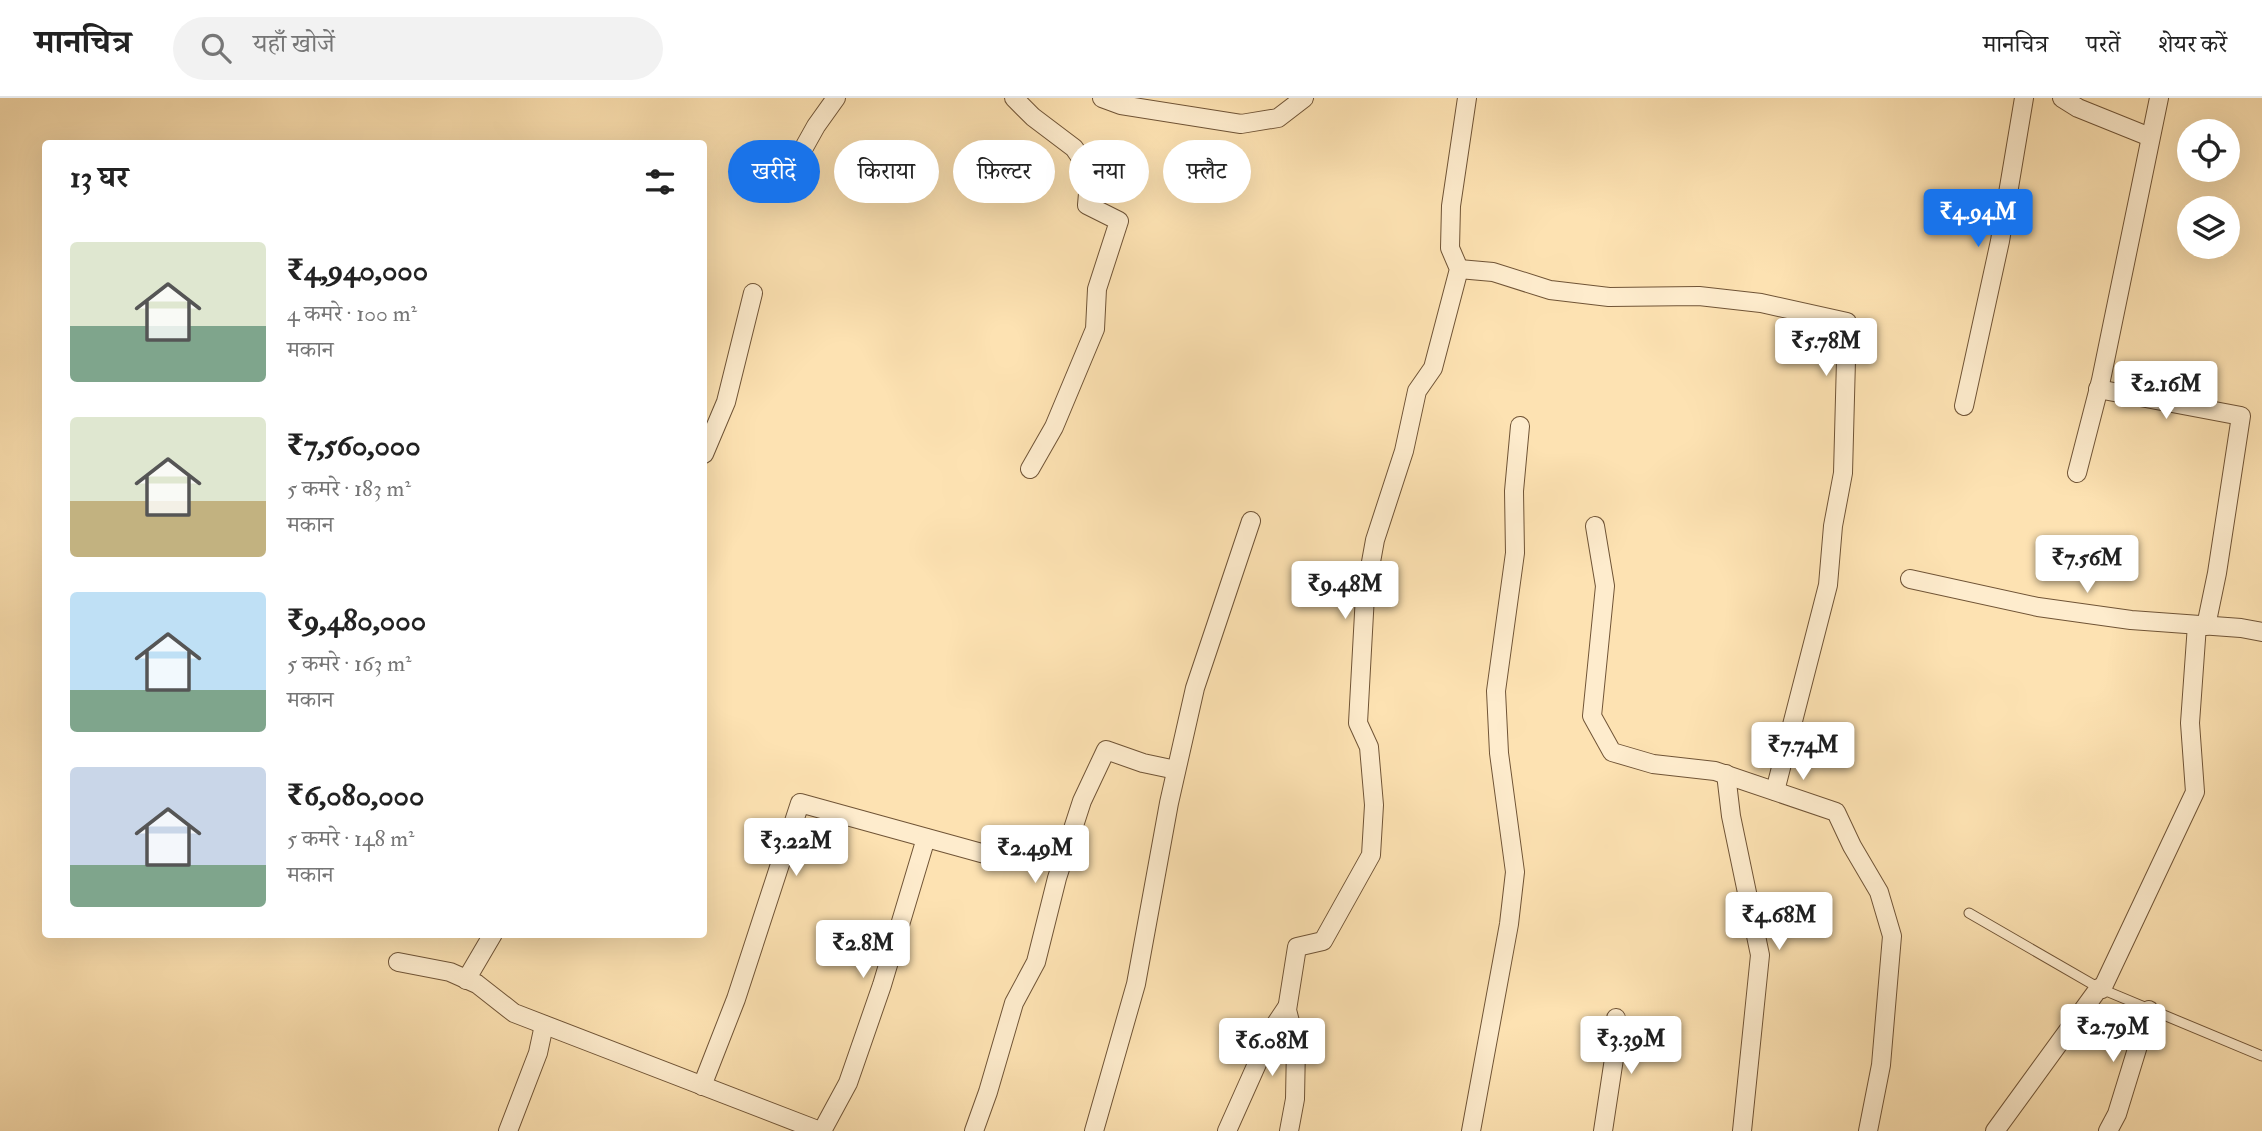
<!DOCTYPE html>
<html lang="hi">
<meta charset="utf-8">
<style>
body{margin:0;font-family:"IM FELL Double Pica","Noto Serif Devanagari",serif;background:#f2f2f2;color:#222;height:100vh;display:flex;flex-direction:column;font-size:26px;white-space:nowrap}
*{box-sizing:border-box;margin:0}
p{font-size:23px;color:#767676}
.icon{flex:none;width:38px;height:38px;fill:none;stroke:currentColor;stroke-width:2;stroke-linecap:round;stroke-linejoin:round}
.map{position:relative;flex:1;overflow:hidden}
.sheet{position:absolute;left:42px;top:42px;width:665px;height:798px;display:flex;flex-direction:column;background:#fff;border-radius:7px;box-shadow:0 7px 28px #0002}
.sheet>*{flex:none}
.hud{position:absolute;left:728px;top:42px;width:665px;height:63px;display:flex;gap:14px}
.controls{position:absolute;left:2177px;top:21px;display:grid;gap:14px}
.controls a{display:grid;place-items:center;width:63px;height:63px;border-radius:50%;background:#fff;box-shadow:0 7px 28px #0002;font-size:35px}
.price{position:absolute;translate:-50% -60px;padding:0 16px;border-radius:7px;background:#fff;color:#222;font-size:23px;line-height:46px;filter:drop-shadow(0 2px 4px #0008)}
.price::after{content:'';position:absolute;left:50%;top:42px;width:21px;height:16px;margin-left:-10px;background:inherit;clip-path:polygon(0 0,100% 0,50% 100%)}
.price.selected{background:#1a73e8;color:#fff}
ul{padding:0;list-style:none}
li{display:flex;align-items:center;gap:21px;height:175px;padding:0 28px}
li span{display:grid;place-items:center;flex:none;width:196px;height:140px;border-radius:7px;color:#555}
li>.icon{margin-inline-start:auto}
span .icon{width:84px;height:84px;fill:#fffc;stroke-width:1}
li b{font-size:30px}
h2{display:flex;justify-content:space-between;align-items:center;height:84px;padding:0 28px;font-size:30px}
.pill{padding:0 24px;border-radius:32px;background:#fff;box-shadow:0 7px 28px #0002;font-size:24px;line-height:63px}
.pill.selected{background:#1a73e8;color:#fff}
header{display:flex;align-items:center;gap:42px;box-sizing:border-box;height:98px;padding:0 35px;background:#fff;border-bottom:2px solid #e0e0e0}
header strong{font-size:33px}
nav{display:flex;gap:38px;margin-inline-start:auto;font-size:24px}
.search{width:490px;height:63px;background:#f2f2f2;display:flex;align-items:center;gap:18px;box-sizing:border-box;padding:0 24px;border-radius:38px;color:#767676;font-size:26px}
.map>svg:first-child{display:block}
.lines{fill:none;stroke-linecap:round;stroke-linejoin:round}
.service-casing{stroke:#705436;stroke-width:11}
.minor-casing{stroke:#705436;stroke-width:20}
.service{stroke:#feeccd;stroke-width:9}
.minor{stroke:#feeccd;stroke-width:18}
</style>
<header>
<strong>मानचित्र</strong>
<div class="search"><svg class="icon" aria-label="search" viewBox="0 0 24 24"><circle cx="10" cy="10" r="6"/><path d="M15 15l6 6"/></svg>यहाँ खोजें</div>
<nav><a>मानचित्र</a><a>परतें</a><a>शेयर करें</a></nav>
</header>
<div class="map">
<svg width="2262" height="1033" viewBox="0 0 2262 1033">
<rect width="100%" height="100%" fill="#fde2b2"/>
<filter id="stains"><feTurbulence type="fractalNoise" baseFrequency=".00286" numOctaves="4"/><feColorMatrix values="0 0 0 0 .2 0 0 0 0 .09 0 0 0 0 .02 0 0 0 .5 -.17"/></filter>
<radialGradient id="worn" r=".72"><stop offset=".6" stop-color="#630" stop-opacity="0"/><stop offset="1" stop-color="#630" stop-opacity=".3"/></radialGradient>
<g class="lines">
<defs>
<path id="service" d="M1969,815L2099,890L2262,958"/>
<g id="minor">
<path d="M1014,0L1033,19L1074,50L1090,73L1087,107L1119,123L1097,191L1095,231L1054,329L1030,371"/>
<path d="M1102,0L1121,7L1241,26L1278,20L1304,0"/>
<path d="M2062,0L2078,10L2150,39"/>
<path d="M792,71L816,28L836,0"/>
<path d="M1459,171L1493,174L1550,192L1609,199L1699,198L1761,205L1847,224L1843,375L1833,428L1828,487L1775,693"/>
<path d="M2098,291L2241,318L2217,475L2206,528"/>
<path d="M1964,308L2000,143L2024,0"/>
<path d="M704,356L726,304L753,195"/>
<path d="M2077,375L2101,282L2159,0"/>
<path d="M1595,428L1605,488L1592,618L1612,654L1653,666L1715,673L1836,714L1852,748L1879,794L1892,838L1881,967L1868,1033"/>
<path d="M1910,481L2038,509L2131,522L2241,530L2262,534"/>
<path d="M1726,676L1731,718L1760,857L1742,1033"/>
<path d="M398,864L450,874L477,886L514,915L820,1033"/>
<path d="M466,882L493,836"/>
<path d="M2102,891L2195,694L2190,625L2197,527"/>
<path d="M702,988L736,901L800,705L985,756"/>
<path d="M508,1033L538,955L544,927"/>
<path d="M822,1033L848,985L882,887L926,740"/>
<path d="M974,1033L988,994L1014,905L1036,864L1057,780L1082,703L1106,652L1143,665L1176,672"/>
<path d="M1094,1033L1136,886L1169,705L1195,590L1251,423"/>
<path d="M1227,1033L1273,930L1287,909"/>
<path d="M1289,1033L1295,1001L1296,947L1287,912L1297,849L1323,843L1371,757L1374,707L1369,649L1358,625L1365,497L1375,442L1404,353L1417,293L1433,270L1459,171L1450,150L1451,108L1467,0"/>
<path d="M1471,1033L1509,826L1515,774L1499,655L1496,593L1515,455L1514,393L1520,328"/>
<path d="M1603,1033L1615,954L1616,920"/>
<path d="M1995,1033L2099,890"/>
<path d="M2108,1033L2117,1016L2149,912"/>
</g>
</defs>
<!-- service casing -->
<use href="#service" class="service-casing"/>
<!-- minor casing -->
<use href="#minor" class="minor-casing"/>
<!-- service -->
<use href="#service" class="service"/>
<!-- minor -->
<use href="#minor" class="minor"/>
</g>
<rect width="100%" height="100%" filter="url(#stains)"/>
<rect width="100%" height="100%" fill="url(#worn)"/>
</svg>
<div class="controls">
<a><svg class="icon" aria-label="locate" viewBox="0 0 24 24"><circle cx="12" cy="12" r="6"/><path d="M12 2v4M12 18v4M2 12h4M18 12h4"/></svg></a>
<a><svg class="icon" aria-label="layers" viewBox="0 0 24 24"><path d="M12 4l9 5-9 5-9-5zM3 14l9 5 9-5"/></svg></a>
</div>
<b class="price selected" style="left:1978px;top:151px">₹4.94M</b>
<b class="price" style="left:1826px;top:280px">₹5.78M</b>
<b class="price" style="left:2166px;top:323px">₹2.16M</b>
<b class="price" style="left:2087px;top:497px">₹7.56M</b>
<b class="price" style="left:1345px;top:523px">₹9.48M</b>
<b class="price" style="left:1803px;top:684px">₹7.74M</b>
<b class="price" style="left:796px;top:780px">₹3.22M</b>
<b class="price" style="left:1035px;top:787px">₹2.49M</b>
<b class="price" style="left:1779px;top:854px">₹4.68M</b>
<b class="price" style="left:863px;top:882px">₹2.8M</b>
<b class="price" style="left:2113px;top:966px">₹2.79M</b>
<b class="price" style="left:1631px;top:978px">₹3.39M</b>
<b class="price" style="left:1272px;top:980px">₹6.08M</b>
<div class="hud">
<a class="pill selected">खरीदें</a>
<a class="pill">किराया</a>
<a class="pill">फ़िल्टर</a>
<a class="pill">नया</a>
<a class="pill">फ़्लैट</a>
</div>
<section class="sheet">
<h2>13 घर<svg class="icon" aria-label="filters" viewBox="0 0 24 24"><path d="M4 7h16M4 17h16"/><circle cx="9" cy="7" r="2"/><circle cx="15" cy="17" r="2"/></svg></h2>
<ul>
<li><span style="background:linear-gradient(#dfe7d0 60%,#7fa58c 0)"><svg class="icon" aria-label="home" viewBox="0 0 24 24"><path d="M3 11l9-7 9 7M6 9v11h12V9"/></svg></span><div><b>₹4,940,000</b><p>4 कमरे · 100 m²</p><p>मकान</p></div></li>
<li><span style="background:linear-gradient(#dfe7d0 60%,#c2b280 0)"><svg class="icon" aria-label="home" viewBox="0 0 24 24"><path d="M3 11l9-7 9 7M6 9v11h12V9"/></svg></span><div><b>₹7,560,000</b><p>5 कमरे · 183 m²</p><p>मकान</p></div></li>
<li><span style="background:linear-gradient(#bfe0f5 70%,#7fa58c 0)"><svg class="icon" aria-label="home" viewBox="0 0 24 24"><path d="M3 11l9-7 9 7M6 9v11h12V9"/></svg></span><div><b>₹9,480,000</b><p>5 कमरे · 163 m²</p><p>मकान</p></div></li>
<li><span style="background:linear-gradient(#c9d6e8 70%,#7fa58c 0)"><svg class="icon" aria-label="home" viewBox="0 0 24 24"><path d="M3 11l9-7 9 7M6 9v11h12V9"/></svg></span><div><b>₹6,080,000</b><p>5 कमरे · 148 m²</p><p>मकान</p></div></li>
</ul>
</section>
</div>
